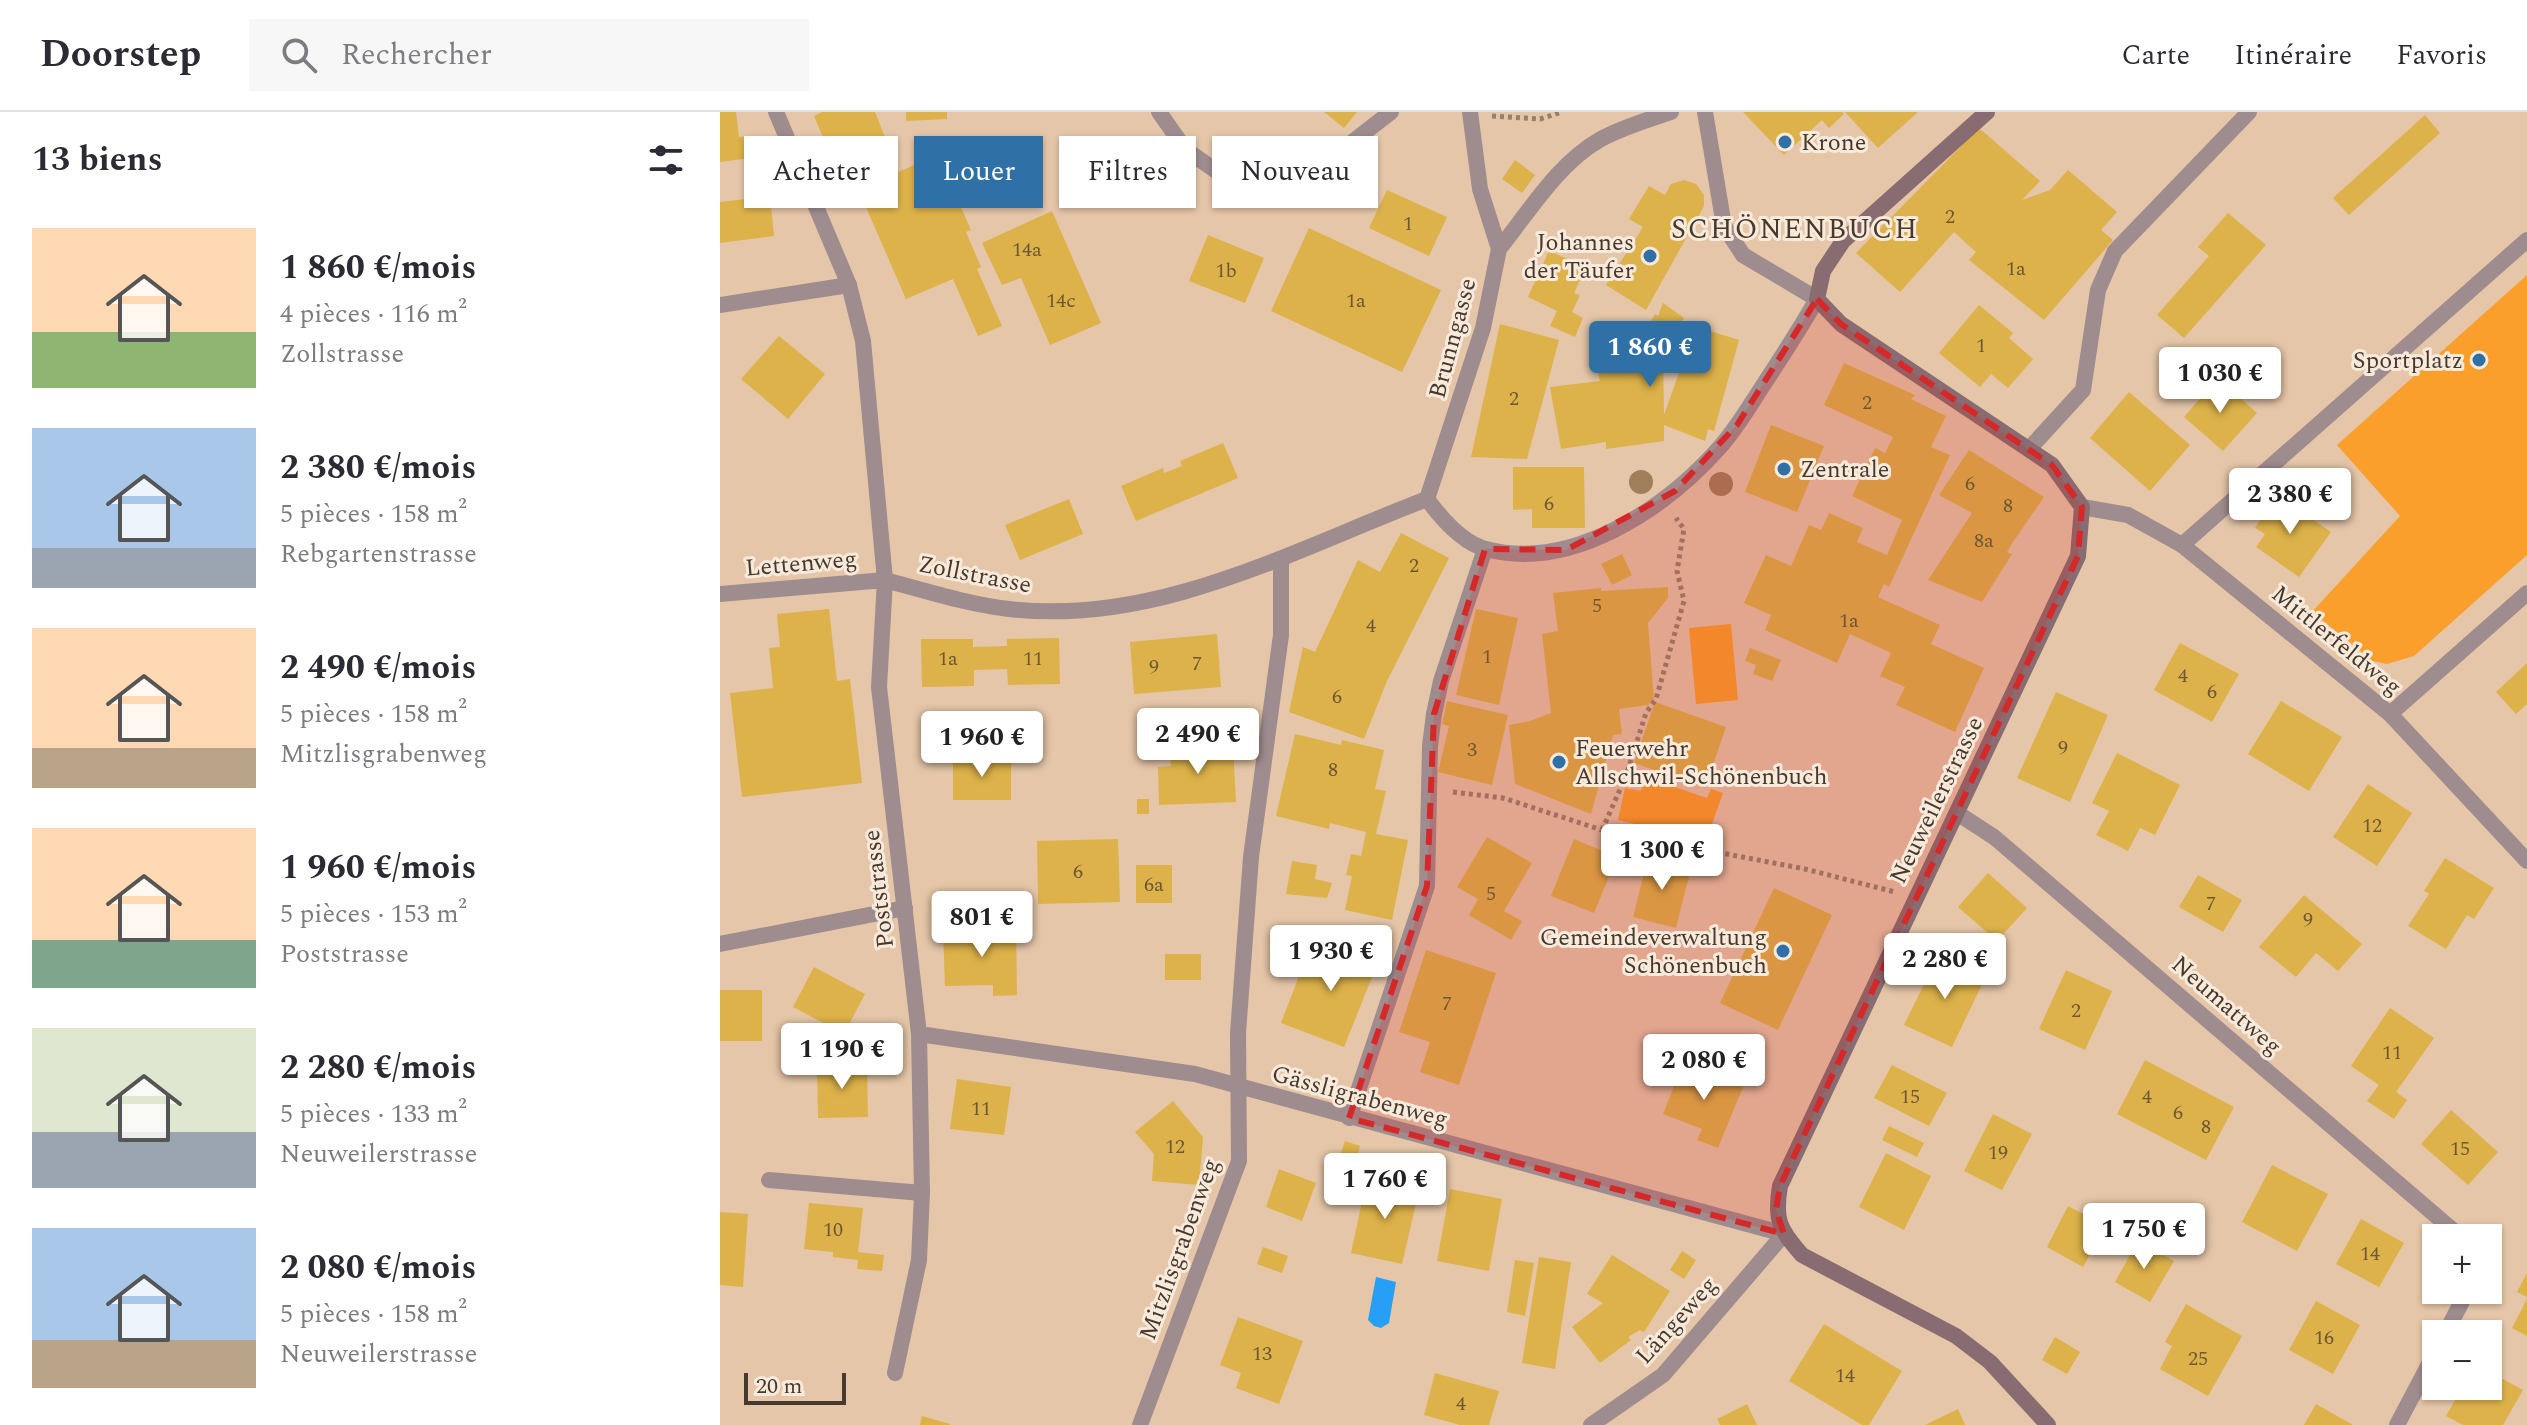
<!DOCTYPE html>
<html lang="fr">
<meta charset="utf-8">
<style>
body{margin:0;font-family:Spectral,serif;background:#f7f7f7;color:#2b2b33;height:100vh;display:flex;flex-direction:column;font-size:30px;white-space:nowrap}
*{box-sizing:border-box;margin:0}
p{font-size:26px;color:#7c7c81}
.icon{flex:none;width:44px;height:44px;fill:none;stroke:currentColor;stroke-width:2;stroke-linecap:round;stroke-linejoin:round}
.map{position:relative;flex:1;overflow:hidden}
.drawer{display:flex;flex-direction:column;background:#fff;width:720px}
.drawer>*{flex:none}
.guide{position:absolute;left:24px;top:24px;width:760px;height:72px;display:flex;gap:16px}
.fabs{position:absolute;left:1702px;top:1112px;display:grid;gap:16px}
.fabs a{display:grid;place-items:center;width:80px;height:80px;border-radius:0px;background:#fff;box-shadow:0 2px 6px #0004;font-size:40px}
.scale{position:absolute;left:24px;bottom:20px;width:102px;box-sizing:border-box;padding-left:8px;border:4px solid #463a2e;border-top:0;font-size:22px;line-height:28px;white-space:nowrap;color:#463a2e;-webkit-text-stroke:6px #faeadb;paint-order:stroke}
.price{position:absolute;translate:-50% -68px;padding:0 18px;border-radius:8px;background:#fff;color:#222;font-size:26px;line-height:52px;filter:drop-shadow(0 2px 4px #0008)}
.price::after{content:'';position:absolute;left:50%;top:48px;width:24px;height:18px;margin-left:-12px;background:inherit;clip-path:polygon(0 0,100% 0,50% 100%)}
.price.current{background:#2f71a7;color:#fff}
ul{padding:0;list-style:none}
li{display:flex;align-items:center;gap:24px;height:200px;padding:0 32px}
li span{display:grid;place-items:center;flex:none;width:224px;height:160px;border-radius:0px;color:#555}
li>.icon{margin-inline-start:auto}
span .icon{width:96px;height:96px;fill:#fffc;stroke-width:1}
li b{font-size:34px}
h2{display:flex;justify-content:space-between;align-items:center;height:96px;padding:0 32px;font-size:34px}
.tag{padding:0 28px;border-radius:0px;background:#fff;box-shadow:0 2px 6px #0004;font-size:28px;line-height:72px}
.tag.current{background:#2f71a7;color:#fff}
header{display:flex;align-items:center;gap:48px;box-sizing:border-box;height:112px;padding:0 40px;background:#fff;border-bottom:2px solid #e1e1e2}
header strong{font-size:38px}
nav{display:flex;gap:44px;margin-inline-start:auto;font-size:28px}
.search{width:560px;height:72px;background:#f7f7f7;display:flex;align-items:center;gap:20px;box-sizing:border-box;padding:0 28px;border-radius:0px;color:#7c7c81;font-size:30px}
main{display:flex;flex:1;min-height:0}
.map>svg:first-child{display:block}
.green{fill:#fb9f2c}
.water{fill:#289ff6}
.building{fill:#ddb24a;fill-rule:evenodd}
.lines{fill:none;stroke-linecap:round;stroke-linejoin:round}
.path{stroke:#97816c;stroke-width:5;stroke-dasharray:4 4;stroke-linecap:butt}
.street{stroke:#9f8c8f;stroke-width:16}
.secondary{stroke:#886c71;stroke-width:16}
.tree{fill:#a07e59}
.marked{fill:#d62828;fill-opacity:0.2;stroke:#d62828;stroke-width:6;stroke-dasharray:16 10;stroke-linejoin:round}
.poi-dot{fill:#2f71a7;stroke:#faeadb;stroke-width:3}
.labels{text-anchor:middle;stroke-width:6;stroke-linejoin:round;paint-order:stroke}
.number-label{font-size:20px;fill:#6c5835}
.poi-label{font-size:24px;fill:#463a2e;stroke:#faeadb;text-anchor:start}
.street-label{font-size:24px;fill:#463a2e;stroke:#faeadb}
.quarter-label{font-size:28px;letter-spacing:2px;fill:#463a2e;stroke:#faeadb}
</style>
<header>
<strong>Doorstep</strong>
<div class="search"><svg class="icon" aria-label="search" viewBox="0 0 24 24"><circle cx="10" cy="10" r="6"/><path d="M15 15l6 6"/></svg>Rechercher</div>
<nav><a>Carte</a><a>Itinéraire</a><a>Favoris</a></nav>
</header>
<main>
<section class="drawer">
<h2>13 biens<svg class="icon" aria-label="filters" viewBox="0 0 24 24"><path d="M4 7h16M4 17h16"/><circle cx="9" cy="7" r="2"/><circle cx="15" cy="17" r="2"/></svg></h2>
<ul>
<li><span style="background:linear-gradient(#ffd9b3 65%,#8fb573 0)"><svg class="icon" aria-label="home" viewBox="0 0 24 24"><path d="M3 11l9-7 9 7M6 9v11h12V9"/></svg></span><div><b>1 860 €/mois</b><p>4 pièces · 116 m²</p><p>Zollstrasse</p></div></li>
<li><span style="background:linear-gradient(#a9c7e8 75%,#9aa5b1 0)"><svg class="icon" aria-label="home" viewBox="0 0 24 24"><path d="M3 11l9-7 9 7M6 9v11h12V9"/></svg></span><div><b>2 380 €/mois</b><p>5 pièces · 158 m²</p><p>Rebgartenstrasse</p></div></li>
<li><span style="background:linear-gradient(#ffd9b3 75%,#b9a48a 0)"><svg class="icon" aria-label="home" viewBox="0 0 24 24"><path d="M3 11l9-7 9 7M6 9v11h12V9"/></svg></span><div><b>2 490 €/mois</b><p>5 pièces · 158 m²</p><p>Mitzlisgrabenweg</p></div></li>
<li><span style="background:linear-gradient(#ffd9b3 70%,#7fa58c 0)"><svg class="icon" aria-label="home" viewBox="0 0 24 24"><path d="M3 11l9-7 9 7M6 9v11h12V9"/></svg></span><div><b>1 960 €/mois</b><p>5 pièces · 153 m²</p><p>Poststrasse</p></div></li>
<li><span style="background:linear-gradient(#dfe7d0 65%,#9aa5b1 0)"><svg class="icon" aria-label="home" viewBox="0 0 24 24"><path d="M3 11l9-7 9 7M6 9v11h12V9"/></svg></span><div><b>2 280 €/mois</b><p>5 pièces · 133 m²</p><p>Neuweilerstrasse</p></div></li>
<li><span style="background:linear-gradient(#a9c7e8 70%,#b9a48a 0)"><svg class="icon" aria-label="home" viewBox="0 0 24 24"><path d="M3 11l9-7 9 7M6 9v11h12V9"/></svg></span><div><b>2 080 €/mois</b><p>5 pièces · 158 m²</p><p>Neuweilerstrasse</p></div></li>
</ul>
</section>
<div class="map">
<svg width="1807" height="1313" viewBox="0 0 1807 1313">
<rect width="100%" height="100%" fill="#e5c6a8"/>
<!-- green -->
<g class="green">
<path d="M1807,163V443L1694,544L1667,552L1653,549L1592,500L1680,404L1617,333Z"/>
<path d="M1011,512L1018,588L976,592L969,516Z"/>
<path d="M925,665L987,686L991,677L1003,681L986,729L898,708L905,676L921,679Z"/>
</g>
<!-- water -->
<path class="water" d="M656,1165L676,1170L669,1211L661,1216L654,1214L648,1208Z"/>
<!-- building -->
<g class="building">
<path d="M0,0H16L19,25L27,24L31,46L0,50Z"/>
<path d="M102,0H155L167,30L114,52L94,4Z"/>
<path d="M186,0H227V7L186,9Z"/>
<path d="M604,0H637L624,16Z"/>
<path d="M1023,0H1122L1124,2L1109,16L1102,8L1064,43Z"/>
<path d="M1125,0H1198L1158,36Z"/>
<path d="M1705,3L1720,21L1629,103L1613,86Z"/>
<path d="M1259,16L1320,69L1302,88L1330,78L1348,58L1397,100L1381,118L1393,128L1324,208L1249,148L1256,140L1234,120L1180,180L1136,141Z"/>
<path d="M287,28L305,75L265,90L247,43Z"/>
<path d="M218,43L251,118L246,120L261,155L257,157L282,214L258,224L233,167L186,187L138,77Z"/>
<path d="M795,48L815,63L802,81L782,67Z"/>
<path d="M964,68L976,72L984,83V94L926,198L886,173L923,115L909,107L929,74L945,83L951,72Z"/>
<path d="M667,78L727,105L709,144L649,116Z"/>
<path d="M50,84L54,124L0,131V90Z"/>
<path d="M332,99L381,211L330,233L301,166L282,173L262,131Z"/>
<path d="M1508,101L1546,133L1464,226L1437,203L1489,144L1478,135Z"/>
<path d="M589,116L721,178L682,260L551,199Z"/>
<path d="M488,123L544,146L525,191L469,169Z"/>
<path d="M829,139L866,155L854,181L860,183L852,200L863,206L855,225L830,214L837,199L808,185Z"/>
<path d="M943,191L964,206L961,210L1019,228L994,319L988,317L985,329L944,313V329L886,337V330L841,337L830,275L880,269L875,249L898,246L897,242L914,240L935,202L938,204ZM943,241L964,247L944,303Z"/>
<path d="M1259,193L1293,221L1289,226L1313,247L1288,276L1271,262L1260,275L1219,241Z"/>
<path d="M780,212L839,228L807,347L751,345Z"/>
<path d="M59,224L105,262L68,307L21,267Z"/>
<path d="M1124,251L1195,283L1191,287L1226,304L1211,335L1230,343L1169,475L1164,472L1158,485L1220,513L1211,532L1264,556L1235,620L1176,593L1185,575L1160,564L1171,541L1130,522L1117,551L1045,518L1051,503L1024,491L1046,443L1071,454L1089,413L1101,418L1109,401L1143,416L1137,430L1167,443L1182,408L1132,384L1155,336L1165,341L1173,325L1104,293Z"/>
<path d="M1498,266L1537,301L1503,339L1464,305Z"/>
<path d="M1409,280L1470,333L1430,379L1370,326Z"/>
<path d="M1051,313L1104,334L1077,400L1025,380Z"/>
<path d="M503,331L518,366L416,409L401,374L443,356L444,361L462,354L460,349Z"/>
<path d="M1249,338L1324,385L1293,430L1287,440L1292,442L1262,490L1208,468L1252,401L1219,383Z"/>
<path d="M793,355H864L865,416H812V397L793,398Z"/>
<path d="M1557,383L1611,420L1579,465L1536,435L1545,422L1535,416Z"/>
<path d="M349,387L363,422L300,448L285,413Z"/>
<path d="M681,421L729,446L667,569L644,627L569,600L583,535L595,540L638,448L660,460Z"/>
<path d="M902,442L912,463L892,473L881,452Z"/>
<path d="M948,475V486L928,511L934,587L928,593L899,597L902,622L893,623L871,702L795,672L789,613L810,609L831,601L822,522L838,519L833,481L881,476V479Z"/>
<path d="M109,497L117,569L130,567L142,671L22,685L10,581L53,576L49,536L60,535L57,502Z"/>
<path d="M756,497L798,506L779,593L736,583Z"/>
<path d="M497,522L501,575L414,582L410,530Z"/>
<path d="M339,526L340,572L288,573L287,557L254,558V574L202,575L201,527H253V535L287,534V527Z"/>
<path d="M1460,531L1519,562L1492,610L1434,578Z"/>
<path d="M1030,536L1061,548L1052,569L1033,562L1036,553L1025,549Z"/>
<path d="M1807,551V592L1796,602L1776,580Z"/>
<path d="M1336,580L1388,603L1350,690L1297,666Z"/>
<path d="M727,589L788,603L772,673L718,660L729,614L722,612Z"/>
<path d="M1561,589L1622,625L1589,679L1528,642Z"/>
<path d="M935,590L1006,615L985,676L914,651Z"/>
<path d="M575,622L621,633L622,628L664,638L655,677L666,679L656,722L688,728L672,808L625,798L632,764L626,763L631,742L641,744L646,720L610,711L609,717L556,704Z"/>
<path d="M513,633L516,690L439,693L438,655L451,654L450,635Z"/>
<path d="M1397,641L1460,673L1435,723L1420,716L1408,739L1376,723L1389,699L1372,691Z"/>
<rect x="233" y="646" width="58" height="42"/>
<path d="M1648,672L1692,701L1657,754L1613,725Z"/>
<rect x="417" y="687" width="12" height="15"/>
<path d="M767,725L812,751L784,799L802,809L791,828L749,803L758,787L737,775Z"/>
<path d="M398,727L400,790L318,792L317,729Z"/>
<path d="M854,727L897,745L874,801L831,784Z"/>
<path d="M928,745L971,756L956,816L913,805Z"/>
<path d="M1725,746L1774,776L1754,807L1747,803L1726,837L1688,814L1709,782L1704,779Z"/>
<path d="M572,749L597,753L595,767L612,771L607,786L566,782Z"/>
<rect x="416" y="753" width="36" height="38"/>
<path d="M1268,761L1307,796L1277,829L1238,795Z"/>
<path d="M1478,763L1522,788L1503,820L1459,795Z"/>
<path d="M1054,776L1112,803L1058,918L1000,891Z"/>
<path d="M1584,783L1642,832L1618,859L1596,841L1576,865L1539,835Z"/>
<path d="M296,816L297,883L273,884V873L225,874L223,817Z"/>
<path d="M621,830L660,845L624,935L561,911L589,838L614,848Z"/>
<path d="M706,838L776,861L739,973L700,960L710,930L679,920Z"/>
<rect x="445" y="842" width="36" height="26"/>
<path d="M1219,842L1266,864L1232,935L1184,913Z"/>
<path d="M94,855L145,882L124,922L73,895Z"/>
<path d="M1346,858L1392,879L1365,938L1319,917Z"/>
<rect x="0" y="878" width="42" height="51"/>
<path d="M1670,896L1714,926L1676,980L1687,988L1674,1007L1647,989L1659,973L1631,954Z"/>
<path d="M1425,948L1514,995L1486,1048L1397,1002Z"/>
<path d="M963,951L989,961L991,955L1004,960L1002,966L1023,975L998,1036L977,1028L982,1017L943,1002Z"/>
<path d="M147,952L148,1005L98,1006L97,953Z"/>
<path d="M1172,953L1227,981L1209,1014L1154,986Z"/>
<path d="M237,967L291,975L284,1023L230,1017Z"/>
<path d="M453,989L483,1025L479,1073L432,1069L434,1042L415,1020Z"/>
<path d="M1731,998L1778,1040L1748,1073L1701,1032Z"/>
<path d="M1273,1002L1312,1022L1282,1078L1244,1059Z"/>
<path d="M1169,1014L1204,1031L1197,1045L1162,1028Z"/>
<path d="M625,1029L640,1034L634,1055L618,1050Z"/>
<path d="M1166,1041L1211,1064L1184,1118L1139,1095Z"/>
<path d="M1552,1053L1608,1082L1577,1139L1522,1110Z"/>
<path d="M559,1057L596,1071L582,1109L546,1095Z"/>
<path d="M647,1066L699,1078L682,1152L631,1141Z"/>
<path d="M730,1077L782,1087L769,1159L717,1149Z"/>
<path d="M89,1091L143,1096L138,1140L164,1143L162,1159L137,1157L138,1148L113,1145V1140L84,1137Z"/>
<path d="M1348,1094L1386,1114L1363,1155L1327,1135Z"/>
<path d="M0,1100L28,1102L23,1175L0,1173Z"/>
<path d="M1641,1107L1684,1131L1659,1175L1616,1152Z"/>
<path d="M1418,1129L1454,1149L1430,1190L1395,1170Z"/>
<path d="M543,1135L568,1144L562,1161L537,1152Z"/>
<path d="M962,1139L976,1148L964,1167L950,1158Z"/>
<path d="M892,1143L950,1179L924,1220L920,1218L908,1225L911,1228L880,1251L852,1215L883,1191L867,1182Z"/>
<path d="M819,1145L851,1150L835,1257L802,1251Z"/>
<path d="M795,1148L814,1151L805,1204L787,1200Z"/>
<path d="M1807,1161V1185L1797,1180Z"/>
<path d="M1807,1187V1224L1792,1216Z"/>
<path d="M1596,1189L1640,1213L1613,1262L1569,1238Z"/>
<path d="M1466,1192L1522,1224L1488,1284L1440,1257L1452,1234L1445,1230Z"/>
<path d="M518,1205L583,1229L559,1292L516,1276L521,1261L500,1253Z"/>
<path d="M1104,1212L1182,1259L1149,1313H1142L1069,1269Z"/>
<path d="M1335,1225L1360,1240L1347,1262L1322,1248Z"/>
<path d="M1768,1259L1803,1278L1783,1313H1743L1726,1304L1743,1274H1768Z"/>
<path d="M715,1261L779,1279L769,1313H740L704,1303Z"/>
<path d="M1027,1292L1037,1313H1000L997,1307Z"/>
<path d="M1596,1292L1633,1313H1584Z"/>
<path d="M1238,1297L1245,1313H1205Z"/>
<path d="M202,1304L230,1312V1313H200Z"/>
</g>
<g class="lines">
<!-- path -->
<g class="path">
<path d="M772,4L820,7L842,0"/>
<path d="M733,680L783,686L882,718L1085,757L1175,780"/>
<path d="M882,718L906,664L926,601L936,587L964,489L957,459L964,417L956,406"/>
</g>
<!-- street -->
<g class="street">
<path d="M56,0L129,173L143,229L165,468C206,479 247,492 289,497C437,514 573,438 707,387"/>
<path d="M439,0L465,37L516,73L547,80L577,73L671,0"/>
<path d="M750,0L760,77L779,137L763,216L707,387C721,406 742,431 766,437C852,460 946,396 1000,335C1016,317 1029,295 1042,275C1061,246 1080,217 1097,187L1023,143L1004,114L985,0"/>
<path d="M779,137C809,100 838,51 881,27C903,15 927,8 951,0"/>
<path d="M0,193L129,173"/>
<path d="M1309,337L1363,278L1378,178L1395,139L1529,0"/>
<path d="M1362,395L1408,403L1462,433L1670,602L1807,749"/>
<path d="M1462,433L1807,128"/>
<path d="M0,482L165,468L159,575L199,922L202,1081L199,1148L175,1261"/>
<path d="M1670,602L1807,481"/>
<path d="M1237,701L1274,725L1742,1126"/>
<path d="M0,832L185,796"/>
<path d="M199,922L475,962L1064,1122L943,1263L871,1313"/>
<path d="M629,1006L707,774L710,634L714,602L721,569L765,437"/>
<path d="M49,1068L202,1081"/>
<path d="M1725,1222L1748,1178"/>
<path d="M420,1313L519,1049L518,921L531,745L561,523V447"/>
<path d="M1677,1313L1716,1239"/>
</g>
<!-- secondary -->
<path class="secondary" d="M1267,0L1123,129L1103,159L1097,187L1121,212L1332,353L1362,395L1358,444L1060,1074C1054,1108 1060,1118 1082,1143L1236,1224L1270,1250L1328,1313"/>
</g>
<!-- trees -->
<g class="tree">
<circle cx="921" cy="370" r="12"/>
<circle cx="1001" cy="372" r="12"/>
</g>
<!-- marked area -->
<path class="marked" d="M1097,187L1121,212L1332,353L1362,395L1358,444L1060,1074L1056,1098L1064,1122L629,1006L707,774L714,602L765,437L846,438L955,379L1017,313Z"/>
<!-- markers -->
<g class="poi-dot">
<circle cx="1065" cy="30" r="8"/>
<circle cx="930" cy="144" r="8"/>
<circle cx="1759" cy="248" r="8"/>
<circle cx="1064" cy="357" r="8"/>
<circle cx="839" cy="650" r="8"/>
<circle cx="1063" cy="839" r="8"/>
</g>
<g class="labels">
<!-- number labels -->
<g class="number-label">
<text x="1230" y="111">2</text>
<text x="688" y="118">1</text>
<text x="307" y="144">14a</text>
<text x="1296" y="163">1a</text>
<text x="506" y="165">1b</text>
<text x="341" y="195">14c</text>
<text x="636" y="195">1a</text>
<text x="1261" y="240">1</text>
<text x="794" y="293">2</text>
<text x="1147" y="297">2</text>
<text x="1250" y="378">6</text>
<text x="829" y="398">6</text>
<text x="1288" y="400">8</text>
<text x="1264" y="435">8a</text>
<text x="694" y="460">2</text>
<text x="877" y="500">5</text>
<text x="1129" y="515">1a</text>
<text x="651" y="520">4</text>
<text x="767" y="551">1</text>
<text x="228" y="553">1a</text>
<text x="313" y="553">11</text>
<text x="477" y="558">7</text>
<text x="434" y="561">9</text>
<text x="1463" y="570">4</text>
<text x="1492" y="586">6</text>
<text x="617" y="591">6</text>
<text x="1343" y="642">9</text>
<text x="752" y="644">3</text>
<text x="613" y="664">8</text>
<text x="1652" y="720">12</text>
<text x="358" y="766">6</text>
<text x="434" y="779">6a</text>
<text x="771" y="788">5</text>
<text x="1491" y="798">7</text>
<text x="1588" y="814">9</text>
<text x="727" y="898">7</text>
<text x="1356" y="905">2</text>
<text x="1672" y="947">11</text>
<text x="1190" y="991">15</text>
<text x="1427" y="991">4</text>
<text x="261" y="1003">11</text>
<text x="1458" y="1007">6</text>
<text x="1486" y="1021">8</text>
<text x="455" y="1041">12</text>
<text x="1740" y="1043">15</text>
<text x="1278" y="1047">19</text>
<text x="113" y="1124">10</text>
<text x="1650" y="1148">14</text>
<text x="1604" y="1232">16</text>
<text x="542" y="1248">13</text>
<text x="1478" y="1253">25</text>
<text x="1125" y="1270">14</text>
<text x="741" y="1298">4</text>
</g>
<!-- poi labels -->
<g class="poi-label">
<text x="1081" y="38">Krone</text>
<text x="914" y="138" text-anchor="end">Johannes<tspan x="914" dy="28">der Täufer</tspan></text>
<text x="1743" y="256" text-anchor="end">Sportplatz</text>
<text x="1080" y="365">Zentrale</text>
<text x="855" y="644">Feuerwehr<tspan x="855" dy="28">Allschwil-Schönenbuch</tspan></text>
<text x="1047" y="833" text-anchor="end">Gemeindeverwaltung<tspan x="1047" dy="28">Schönenbuch</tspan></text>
</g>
<!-- street labels -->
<g class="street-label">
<text transform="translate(732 226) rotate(-75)" y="8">Brunngasse</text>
<text transform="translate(81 451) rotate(-5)" y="8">Lettenweg</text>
<text transform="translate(255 462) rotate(11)" y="8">Zollstrasse</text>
<text transform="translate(1617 528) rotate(39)" y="8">Mittlerfeldweg</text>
<text transform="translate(1216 688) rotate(-64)" y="8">Neuweilerstrasse</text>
<text transform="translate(158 777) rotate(-97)" y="8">Poststrasse</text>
<text transform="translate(1507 893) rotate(41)" y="8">Neumattweg</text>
<text transform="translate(640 984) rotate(15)" y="8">Gässligrabenweg</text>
<text transform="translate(459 1137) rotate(-70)" y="8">Mitzlisgrabenweg</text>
<text transform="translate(956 1208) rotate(-48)" y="8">Längeweg</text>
</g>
<!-- quarter labels -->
<g class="quarter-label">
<text x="1075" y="126">SCHÖNENBUCH</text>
</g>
</g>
</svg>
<div class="fabs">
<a>+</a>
<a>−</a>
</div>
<div class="scale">20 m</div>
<b class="price current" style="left:930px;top:277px">1 860 €</b>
<b class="price" style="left:1500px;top:303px">1 030 €</b>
<b class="price" style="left:1570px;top:424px">2 380 €</b>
<b class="price" style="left:478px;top:664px">2 490 €</b>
<b class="price" style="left:262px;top:667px">1 960 €</b>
<b class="price" style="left:942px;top:780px">1 300 €</b>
<b class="price" style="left:262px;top:847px">801 €</b>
<b class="price" style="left:611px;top:881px">1 930 €</b>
<b class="price" style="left:1225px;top:889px">2 280 €</b>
<b class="price" style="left:122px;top:979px">1 190 €</b>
<b class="price" style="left:984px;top:990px">2 080 €</b>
<b class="price" style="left:665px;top:1109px">1 760 €</b>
<b class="price" style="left:1424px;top:1159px">1 750 €</b>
<div class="guide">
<a class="tag">Acheter</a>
<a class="tag current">Louer</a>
<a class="tag">Filtres</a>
<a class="tag">Nouveau</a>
</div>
</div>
</main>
